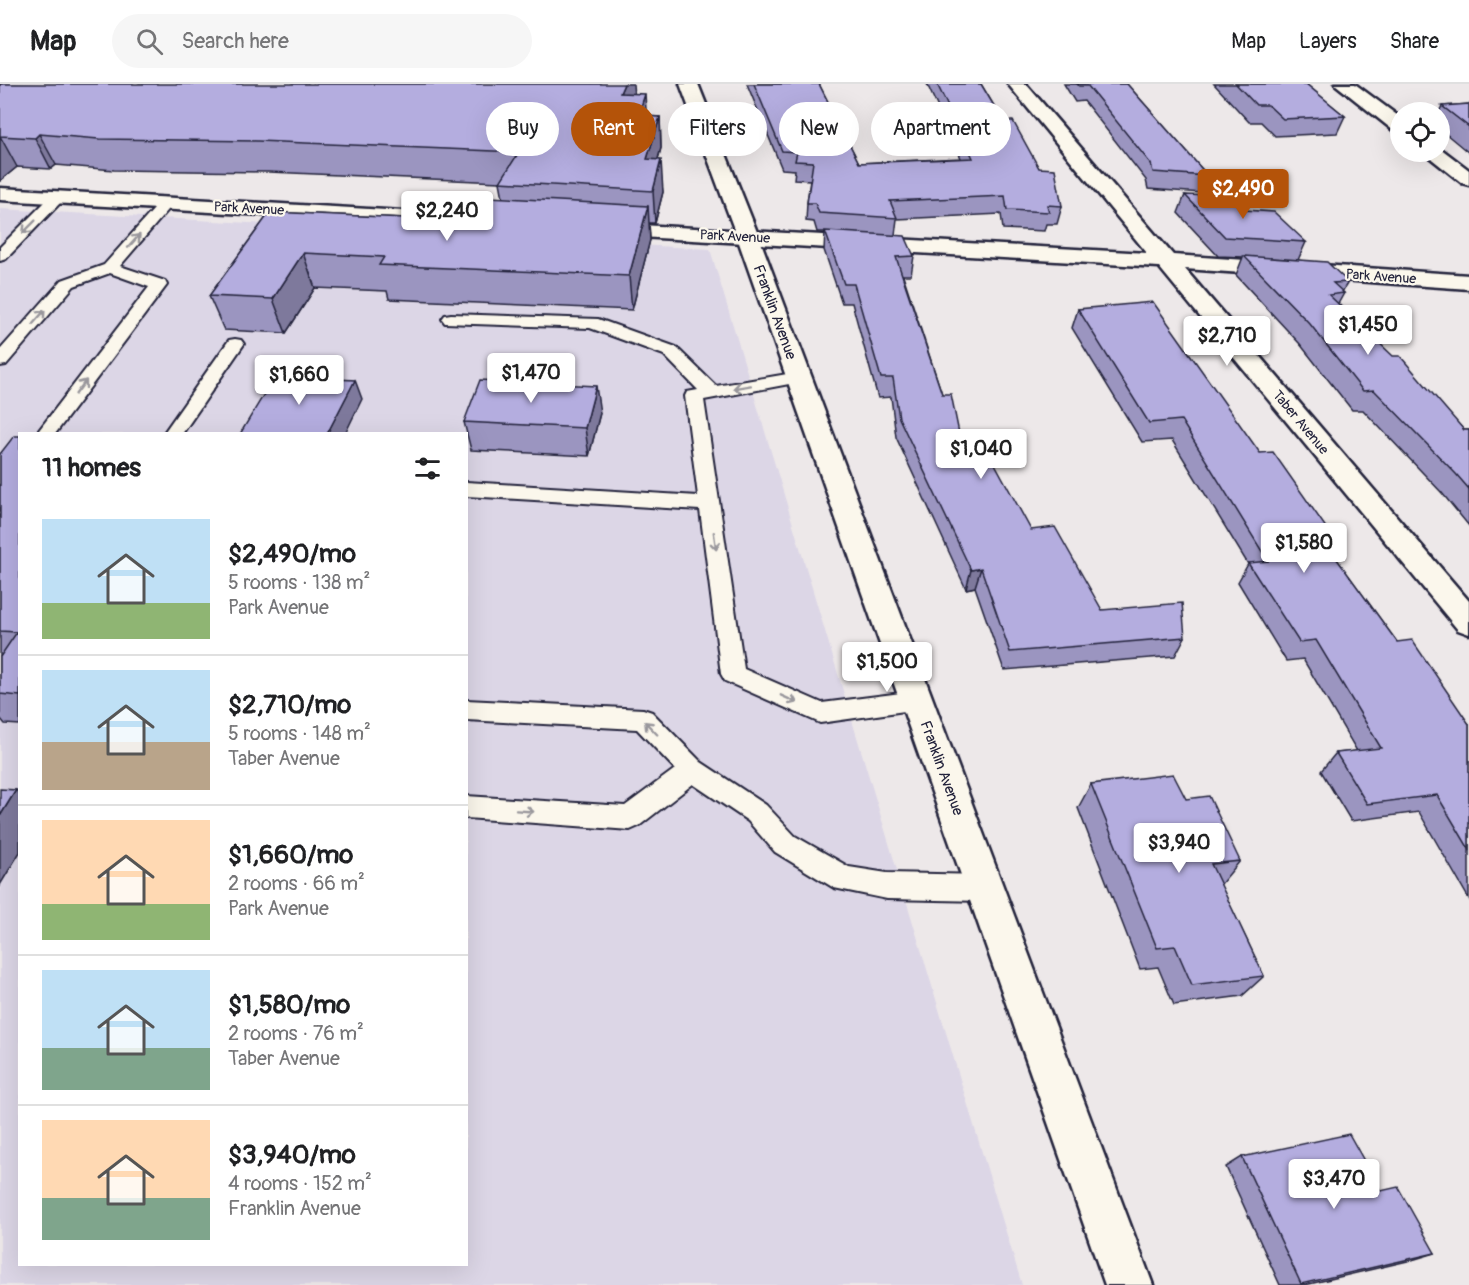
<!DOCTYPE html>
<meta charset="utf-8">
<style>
body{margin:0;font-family:Pangolin,sans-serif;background:#f6f6f6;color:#202124;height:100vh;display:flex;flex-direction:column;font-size:22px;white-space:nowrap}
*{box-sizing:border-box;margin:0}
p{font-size:20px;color:#757577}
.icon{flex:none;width:33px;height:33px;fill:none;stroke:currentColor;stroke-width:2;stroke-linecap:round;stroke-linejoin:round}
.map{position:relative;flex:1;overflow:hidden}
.side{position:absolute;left:18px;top:348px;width:450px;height:834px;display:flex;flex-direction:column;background:#fff;border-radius:0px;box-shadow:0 6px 24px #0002}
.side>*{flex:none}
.banner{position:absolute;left:486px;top:18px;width:570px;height:54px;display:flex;gap:12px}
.controls{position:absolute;left:1390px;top:18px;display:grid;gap:12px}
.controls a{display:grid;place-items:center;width:60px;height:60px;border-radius:50%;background:#fff;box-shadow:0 6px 24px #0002;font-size:30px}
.price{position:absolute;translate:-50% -51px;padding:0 14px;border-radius:6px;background:#fff;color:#222;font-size:20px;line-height:39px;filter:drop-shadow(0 2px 3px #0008)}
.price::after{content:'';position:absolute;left:50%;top:36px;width:18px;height:14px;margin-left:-9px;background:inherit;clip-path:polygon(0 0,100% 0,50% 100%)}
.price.current{background:#b45309;color:#fff}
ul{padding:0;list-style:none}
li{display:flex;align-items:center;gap:18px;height:150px;padding:0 24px}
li+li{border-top:2px solid #e0e0e0}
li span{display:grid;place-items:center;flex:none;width:168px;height:120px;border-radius:0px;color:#555}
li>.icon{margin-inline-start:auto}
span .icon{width:72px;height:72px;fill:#fffc;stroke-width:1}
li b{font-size:26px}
h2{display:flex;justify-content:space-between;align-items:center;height:72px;padding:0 24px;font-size:26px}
.pill{padding:0 21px;border-radius:27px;background:#fff;box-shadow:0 6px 24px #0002;font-size:21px;line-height:54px}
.pill.current{background:#b45309;color:#fff}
header{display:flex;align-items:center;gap:36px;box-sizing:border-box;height:84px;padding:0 30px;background:#fff;border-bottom:2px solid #e0e0e0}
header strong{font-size:28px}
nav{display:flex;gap:33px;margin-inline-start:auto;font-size:21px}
.search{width:420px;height:54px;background:#f6f6f6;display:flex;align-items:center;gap:15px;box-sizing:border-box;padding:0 21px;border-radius:33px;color:#757577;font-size:22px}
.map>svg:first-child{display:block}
.built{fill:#dcd6e6;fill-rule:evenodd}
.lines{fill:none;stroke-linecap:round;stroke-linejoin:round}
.lane-casing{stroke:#22223b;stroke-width:4}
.street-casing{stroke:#22223b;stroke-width:5}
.secondary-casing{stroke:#22223b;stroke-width:5}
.lane{fill:#fbf7ec;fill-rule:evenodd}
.street{fill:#fbf7ec;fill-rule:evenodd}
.secondary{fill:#fbf7ec;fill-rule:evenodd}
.wall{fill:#9b95c0;stroke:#22223b;stroke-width:1.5}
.shaded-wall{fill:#7e799c;stroke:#22223b;stroke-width:1.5}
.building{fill:#b4addf;stroke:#22223b;stroke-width:1.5}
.oneway{stroke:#99979c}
.labels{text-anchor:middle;stroke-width:4.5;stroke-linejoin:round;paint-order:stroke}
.far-street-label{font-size:14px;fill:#22223b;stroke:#fbf7ec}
.street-label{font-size:15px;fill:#22223b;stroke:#fbf7ec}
</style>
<header>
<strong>Map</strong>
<div class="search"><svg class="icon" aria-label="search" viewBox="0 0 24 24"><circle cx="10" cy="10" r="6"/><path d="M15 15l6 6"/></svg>Search here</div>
<nav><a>Map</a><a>Layers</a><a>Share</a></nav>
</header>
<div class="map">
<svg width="1469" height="1201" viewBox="0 0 1469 1201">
<rect width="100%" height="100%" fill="#ede8e9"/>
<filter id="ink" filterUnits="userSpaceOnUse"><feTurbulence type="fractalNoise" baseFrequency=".0167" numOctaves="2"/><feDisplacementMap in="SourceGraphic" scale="12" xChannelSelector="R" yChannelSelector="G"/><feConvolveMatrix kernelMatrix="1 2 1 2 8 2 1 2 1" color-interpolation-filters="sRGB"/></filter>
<g filter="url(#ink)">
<!-- built -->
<path class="built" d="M0,125L710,165L1022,1201H0ZM20,350H466V1180H20Z"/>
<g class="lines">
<defs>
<g id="lane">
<path d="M58,109L65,113L63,116L6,175L0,177V163L53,110Z"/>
<path d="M167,115L174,119L120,182L165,197L167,201L55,350H36L149,203L110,189L74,202L6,281L0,282V266L62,196L104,181L162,116Z"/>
<path d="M451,230L598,235L676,263L716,302L799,288L805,289L808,293L805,297L704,316L744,585L822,619L917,607L926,610L929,617L926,624L820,639L725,597L721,590L700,426L466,412V398L698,412L685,312L687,308L698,306L664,271L590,244L445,239L442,235L445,231Z"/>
<path d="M235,255L241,256L244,260L182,350H163L229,256Z"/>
<path d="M466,616L643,625L652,628L701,678L766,721L795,752L849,783L887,789L985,791L995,795L999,804L995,813L985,817L887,815L834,804L775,768L748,737L693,700L639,742L630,746L466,734V712L625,722L675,685L637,645L466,636Z"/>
</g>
<g id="street">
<path d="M1008,0H1026L1173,171L1469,191V205L1185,185L1469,517V550L1458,546L1159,183L605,151L597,150L594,145L597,140L605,139L1147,169Z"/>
<path d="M1335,0H1355L1401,34V49L1394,47Z"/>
<path d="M1440,64L1469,86V101L1462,99L1423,68H1440Z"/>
<path d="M0,104L491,132L498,134L502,138L498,142L491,144L0,116Z"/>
</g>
<path id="secondary" d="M680,0H698L759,153L1153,1201H1105L737,153Z"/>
</defs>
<!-- lane casing -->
<use href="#lane" class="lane-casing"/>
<!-- street casing -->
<use href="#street" class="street-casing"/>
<!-- secondary casing -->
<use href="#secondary" class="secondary-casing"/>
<!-- lane -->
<use href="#lane" class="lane"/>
<!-- street -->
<use href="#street" class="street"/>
<!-- secondary -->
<use href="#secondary" class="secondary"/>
</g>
<!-- wall -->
<g class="wall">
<path d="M0,0L634,9L646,32L660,33L661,64L658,76L663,108L655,139H649L650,156L632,226L389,215L387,207L315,204L286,249L224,246L209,212L270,128L474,137L503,114L500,98L269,88L114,86L56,81L51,85L17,83L0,97Z"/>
<path d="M747,0H819L859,79L961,74L927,0H981L1003,37L1039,84L1062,122L1057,140H1046L1044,147L1003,145L1001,130L897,135L895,151L914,172L911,191H903L942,310L961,359L1031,446L1102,526L1185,553L1175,572L1004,586L975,503L966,505L896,353L891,313L878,314L852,219H842L824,166L825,148H817L814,138L806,137L807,119L810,96L794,95L795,86L782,85Z"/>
<path d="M1064,0H1127L1208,92L1202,109L1148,105L1146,96L1084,17L1075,18Z"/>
<path d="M1214,0H1306L1345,32L1337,49L1275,52L1261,38H1249Z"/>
<path d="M1469,20V69L1440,45V28H1439L1442,22Z"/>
<path d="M1185,111L1245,126L1306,158L1298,176L1348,198L1342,208L1344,209L1338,220L1464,346H1469V442L1442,409L1363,326H1352L1300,260L1236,191L1243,173L1218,172L1178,129Z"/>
<path d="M1078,225L1260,369L1334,455L1328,463L1397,558L1469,640V815L1419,728L1351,737L1321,687L1336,669L1357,667L1303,575L1286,577L1238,498L1248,480L1172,356L1142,358L1072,244Z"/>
<path d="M600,329L589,372L471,366L464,338Z"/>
<path d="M20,352V641L5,640L0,634V370Z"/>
<path d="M1091,700L1186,715L1240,777L1221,800H1220L1264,892L1242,912L1174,921L1158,883L1140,885L1078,724Z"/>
<path d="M1242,1073L1381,1107L1435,1169L1412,1176L1305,1201H1280L1226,1083Z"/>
</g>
<!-- shaded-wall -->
<g class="shaded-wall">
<path d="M624,0H633L634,13L620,9Z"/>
<path d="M645,10L647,41L638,32Z"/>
<path d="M660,33L661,64L649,107L647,75Z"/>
<path d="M39,50L56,81L51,85L35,54Z"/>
<path d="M0,52L17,83L0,97Z"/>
<path d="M661,76L663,108L655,139L653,107Z"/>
<path d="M648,122L650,156L632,226L629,192Z"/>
<path d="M303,169L315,204L286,249L273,215Z"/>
<path d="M355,296L362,315L345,350H327Z"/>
<path d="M596,302L600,329L589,372L585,344Z"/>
<path d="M981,484L975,503L966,505L971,486Z"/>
<path d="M16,706L20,710V768L0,801V732Z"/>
</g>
<!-- building -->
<g class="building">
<path d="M0,0H624L620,9L645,10L638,32L660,33L647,75L661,76L653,107L500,98L519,68L258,57L99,55L39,50L35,54L0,52Z"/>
<path d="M754,0H819L859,79L973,74L937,0H981L1003,37H1013L1039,84L1055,85L1062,122L1047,121L1049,128L1007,126L1005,112L890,117L897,134L819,129L815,119H807L813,78L795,77L797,68L782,67Z"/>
<path d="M1077,0H1127L1208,92L1153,88L1151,80L1088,2H1079Z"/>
<path d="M1236,0H1306L1345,32L1283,35L1268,21H1256Z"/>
<path d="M1469,20V43L1442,22Z"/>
<path d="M1185,111L1240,113L1245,126L1274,128L1306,158L1225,153Z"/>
<path d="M489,113L648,122L629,192L379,181L384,173L303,169L273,215L209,212L270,128L474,137Z"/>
<path d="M825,147L905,152L914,172L896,173L942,310H951L961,359L982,356L1031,446L1055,443L1102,526L1182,519L1185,553L1010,568L981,484L971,486L899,334L893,294H881L854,200H844Z"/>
<path d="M1244,172L1327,178L1348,198L1333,199L1344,209L1329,211L1393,272H1400L1464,346H1469V405L1456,390L1374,306L1363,307L1310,240Z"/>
<path d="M1153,218L1260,369L1273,368L1334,455L1323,456L1397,558L1412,556L1469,640V765L1437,711L1367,720L1336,669L1381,664L1316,556L1299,558L1248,479L1268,477L1181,336L1149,339L1078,225Z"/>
<path d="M275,292L355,296L327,350H240Z"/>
<path d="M480,296L596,302L585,344L464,338Z"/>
<path d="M14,352H20V612L0,610V573L17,548L0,547V370Z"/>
<path d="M1173,690L1186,715L1209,712L1240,777L1211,780L1264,892L1192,901L1175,862L1157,864L1091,700Z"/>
<path d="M0,705L16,706L0,732Z"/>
<path d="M1349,1050L1381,1107L1398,1103L1435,1169L1301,1200L1242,1073Z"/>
</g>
<!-- one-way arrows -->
<defs><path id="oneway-shaft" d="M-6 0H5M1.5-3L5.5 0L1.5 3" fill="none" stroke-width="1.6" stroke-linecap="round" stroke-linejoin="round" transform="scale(1.5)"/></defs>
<g class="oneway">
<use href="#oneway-shaft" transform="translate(29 143) rotate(135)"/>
<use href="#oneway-shaft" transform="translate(134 157) rotate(-48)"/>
<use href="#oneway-shaft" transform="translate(39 233) rotate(-49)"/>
<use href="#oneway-shaft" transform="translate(81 303) rotate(-53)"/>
<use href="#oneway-shaft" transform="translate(742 303) rotate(170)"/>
<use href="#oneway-shaft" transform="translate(715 457) rotate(82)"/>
<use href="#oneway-shaft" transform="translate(789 615) rotate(24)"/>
<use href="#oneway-shaft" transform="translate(651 644) rotate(-134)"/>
<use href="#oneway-shaft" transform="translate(525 727) rotate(4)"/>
</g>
</g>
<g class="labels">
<!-- far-street labels -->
<g class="far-street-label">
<text transform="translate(249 124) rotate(3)" y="5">Park Avenue</text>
<text transform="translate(735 152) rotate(3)" y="5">Park Avenue</text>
<text transform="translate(1381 192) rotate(4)" y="5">Park Avenue</text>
<text transform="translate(1301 338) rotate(50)" y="5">Taber Avenue</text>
</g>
<!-- street labels -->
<g class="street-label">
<text transform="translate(775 228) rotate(70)" y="5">Franklin Avenue</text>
<text transform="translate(942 684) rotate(70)" y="5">Franklin Avenue</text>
</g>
</g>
</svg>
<div class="controls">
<a><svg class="icon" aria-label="locate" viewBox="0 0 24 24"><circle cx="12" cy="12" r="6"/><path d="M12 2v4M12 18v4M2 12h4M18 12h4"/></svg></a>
</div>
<b class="price current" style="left:1243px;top:136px">$2,490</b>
<b class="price" style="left:447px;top:158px">$2,240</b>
<b class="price" style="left:1368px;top:272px">$1,450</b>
<b class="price" style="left:1227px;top:283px">$2,710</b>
<b class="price" style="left:531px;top:320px">$1,470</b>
<b class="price" style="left:299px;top:322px">$1,660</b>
<b class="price" style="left:981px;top:396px">$1,040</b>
<b class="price" style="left:1304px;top:490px">$1,580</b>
<b class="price" style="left:887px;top:609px">$1,500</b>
<b class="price" style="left:1179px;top:790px">$3,940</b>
<b class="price" style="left:1334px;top:1126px">$3,470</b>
<div class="banner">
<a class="pill">Buy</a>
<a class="pill current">Rent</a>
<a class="pill">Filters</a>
<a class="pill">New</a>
<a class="pill">Apartment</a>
</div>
<section class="side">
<h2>11 homes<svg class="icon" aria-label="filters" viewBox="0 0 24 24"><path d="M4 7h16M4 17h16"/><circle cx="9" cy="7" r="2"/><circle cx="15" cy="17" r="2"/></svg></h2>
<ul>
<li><span style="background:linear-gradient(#bfe0f5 70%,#8fb573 0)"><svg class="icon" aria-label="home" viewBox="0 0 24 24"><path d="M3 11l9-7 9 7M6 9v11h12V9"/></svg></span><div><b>$2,490/mo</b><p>5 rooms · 138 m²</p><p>Park Avenue</p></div></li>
<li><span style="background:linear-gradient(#bfe0f5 60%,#b9a48a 0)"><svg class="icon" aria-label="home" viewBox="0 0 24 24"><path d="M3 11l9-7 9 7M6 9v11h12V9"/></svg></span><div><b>$2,710/mo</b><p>5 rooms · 148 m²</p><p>Taber Avenue</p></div></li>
<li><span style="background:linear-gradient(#ffd9b3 70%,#8fb573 0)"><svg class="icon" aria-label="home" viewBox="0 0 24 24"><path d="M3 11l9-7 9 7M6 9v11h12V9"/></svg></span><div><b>$1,660/mo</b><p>2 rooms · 66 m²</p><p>Park Avenue</p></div></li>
<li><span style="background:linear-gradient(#bfe0f5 65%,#7fa58c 0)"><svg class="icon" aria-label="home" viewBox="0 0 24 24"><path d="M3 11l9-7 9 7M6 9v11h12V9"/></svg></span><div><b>$1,580/mo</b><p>2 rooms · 76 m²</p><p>Taber Avenue</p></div></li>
<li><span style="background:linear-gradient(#ffd9b3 65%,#7fa58c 0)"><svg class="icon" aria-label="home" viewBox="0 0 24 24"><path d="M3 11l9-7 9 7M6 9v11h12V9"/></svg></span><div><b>$3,940/mo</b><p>4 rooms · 152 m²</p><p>Franklin Avenue</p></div></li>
</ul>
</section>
</div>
